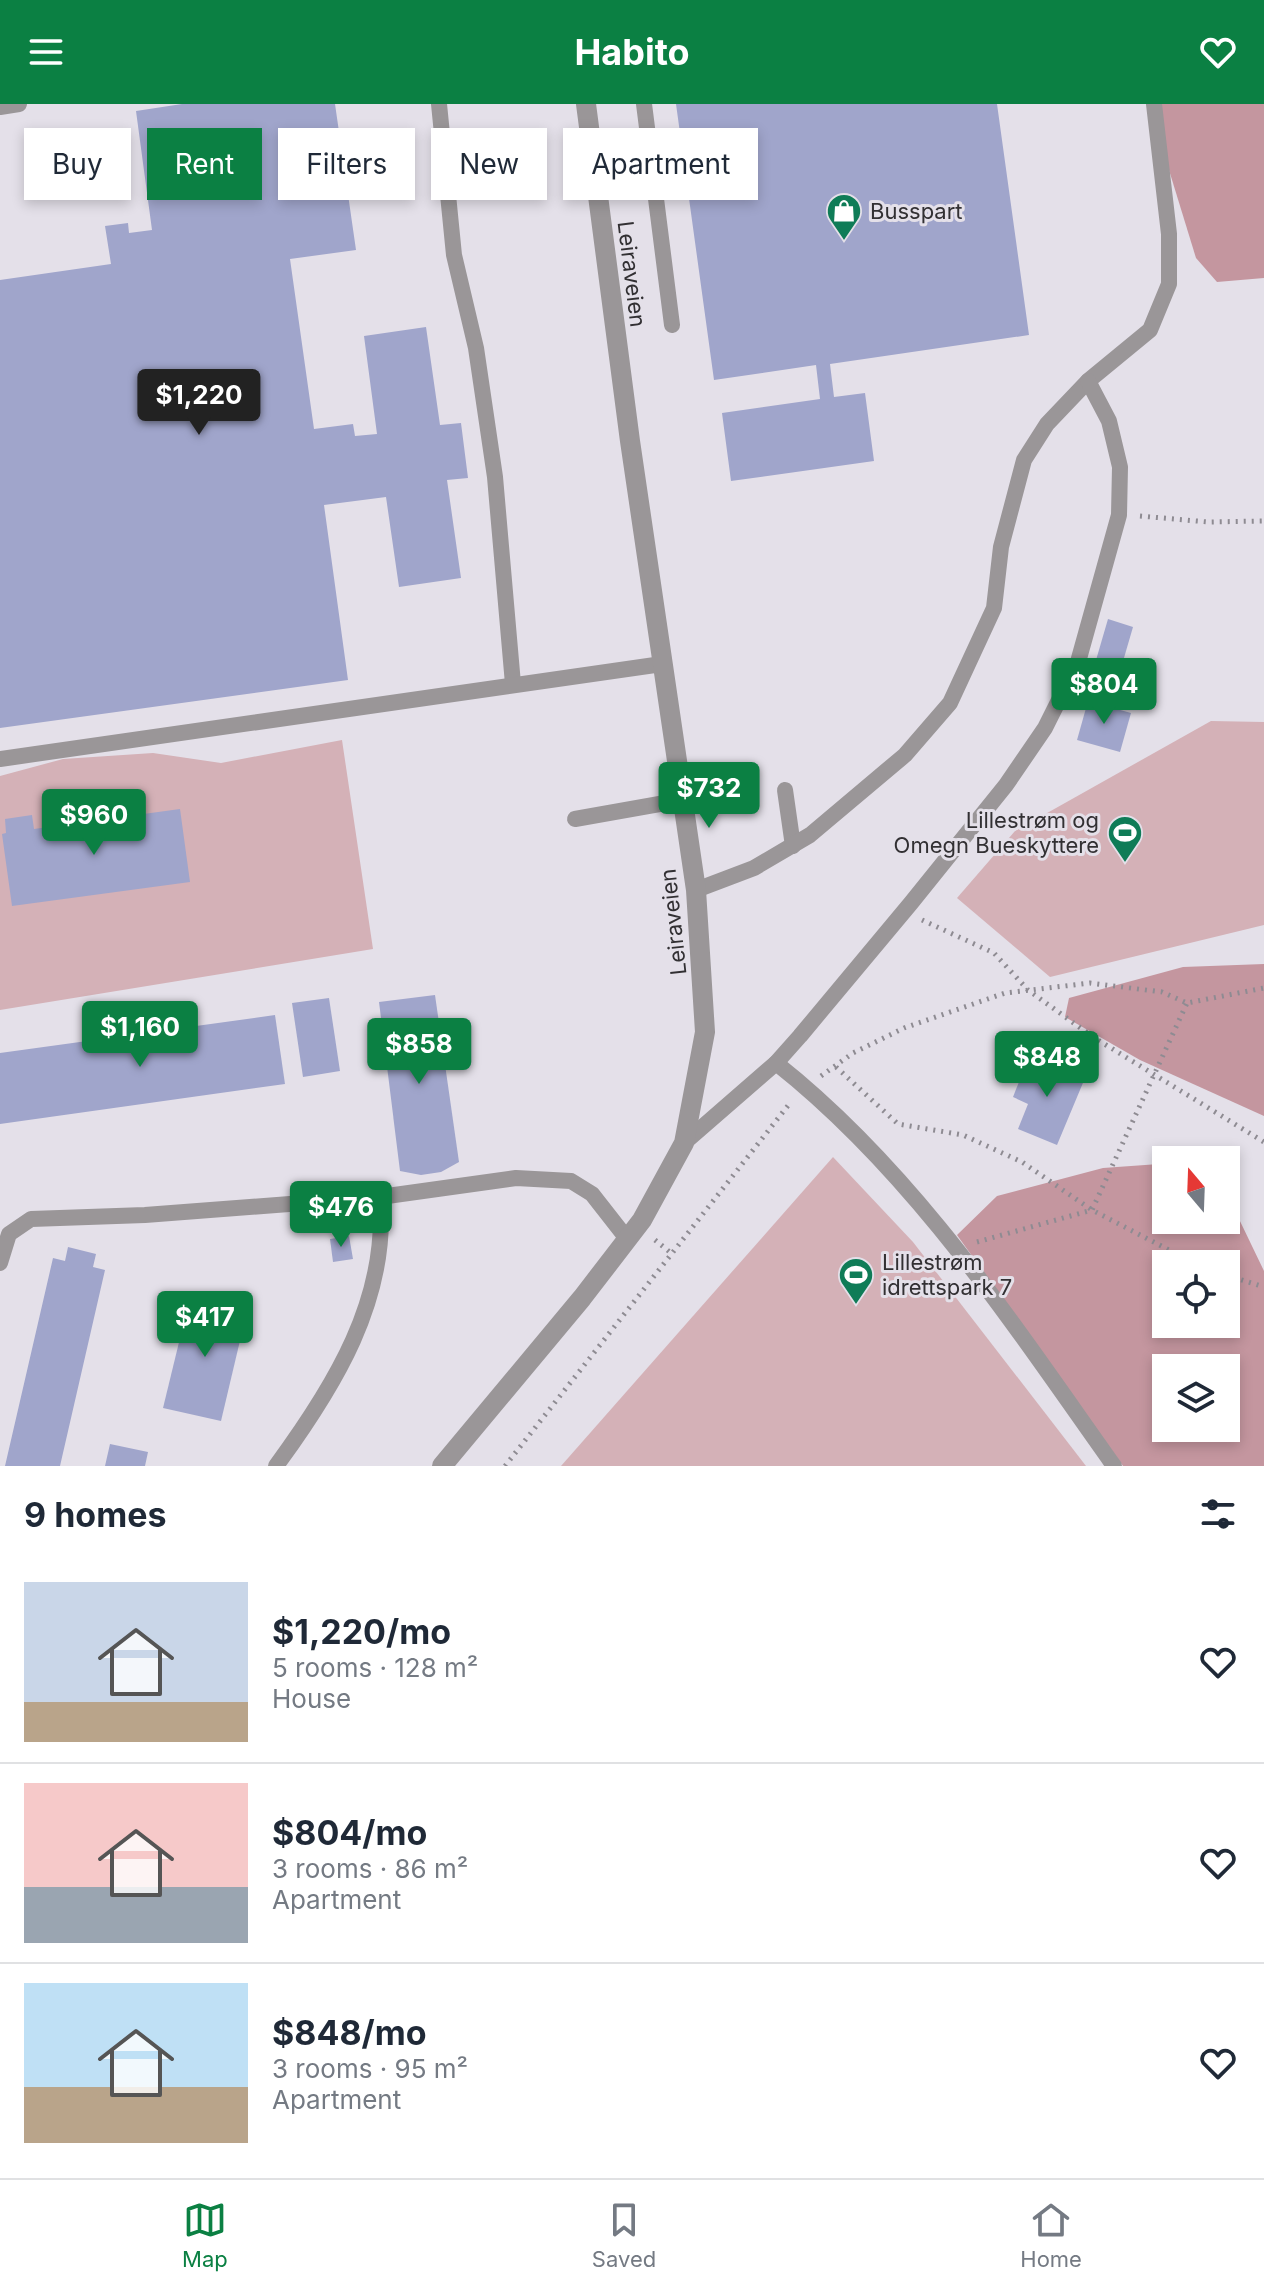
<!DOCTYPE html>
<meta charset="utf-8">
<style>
body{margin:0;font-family:Inter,sans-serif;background:#f2f2f3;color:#1f2937;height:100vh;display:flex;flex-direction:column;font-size:30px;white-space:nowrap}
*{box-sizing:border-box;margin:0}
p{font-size:26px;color:#747a83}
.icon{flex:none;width:44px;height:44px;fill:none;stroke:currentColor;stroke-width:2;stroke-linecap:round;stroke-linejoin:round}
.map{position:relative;height:1362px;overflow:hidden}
.details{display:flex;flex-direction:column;background:#fff;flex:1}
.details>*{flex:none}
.guide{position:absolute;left:24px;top:24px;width:800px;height:72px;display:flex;gap:16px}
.needle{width:52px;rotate:341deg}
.tools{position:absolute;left:1152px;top:1042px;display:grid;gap:16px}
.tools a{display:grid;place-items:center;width:88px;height:88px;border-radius:0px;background:#fff;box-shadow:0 4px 12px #0003;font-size:40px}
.price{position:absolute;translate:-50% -68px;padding:0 18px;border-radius:8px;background:#0b8043;color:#fff;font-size:26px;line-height:52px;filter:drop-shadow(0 2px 4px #0008)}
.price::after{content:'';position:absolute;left:50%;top:48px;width:24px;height:18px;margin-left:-12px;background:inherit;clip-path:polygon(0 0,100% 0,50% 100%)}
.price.on{background:#222;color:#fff}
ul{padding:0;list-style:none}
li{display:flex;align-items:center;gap:24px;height:200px;padding:0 24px}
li+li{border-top:2px solid #e0e1e3}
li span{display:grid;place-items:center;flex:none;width:224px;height:160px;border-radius:0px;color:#555}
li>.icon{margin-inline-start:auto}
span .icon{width:96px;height:96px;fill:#fffc;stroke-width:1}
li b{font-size:34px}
h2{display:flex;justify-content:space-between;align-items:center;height:96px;padding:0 24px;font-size:34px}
.pill{padding:0 28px;border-radius:0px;background:#fff;box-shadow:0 4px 12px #0003;font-size:28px;line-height:72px}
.pill.on{background:#0b8043;color:#fff}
header{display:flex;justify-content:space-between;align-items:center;height:104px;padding:0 24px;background:#0b8043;color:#fff;font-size:36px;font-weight:700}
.menu{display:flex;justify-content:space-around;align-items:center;height:112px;border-top:2px solid #e0e1e3;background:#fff;font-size:22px;color:#747a83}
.menu a{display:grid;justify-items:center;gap:4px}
.menu .on{color:#0b8043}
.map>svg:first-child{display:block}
.green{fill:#d4b1b7}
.forest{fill:#c4969f;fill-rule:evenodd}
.building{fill:#a0a5cb}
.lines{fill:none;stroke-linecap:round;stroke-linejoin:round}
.path{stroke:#8e8b92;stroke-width:5;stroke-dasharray:2 6;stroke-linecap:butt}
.service{stroke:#9a9698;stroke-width:16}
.minor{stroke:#9a9698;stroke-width:20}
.labels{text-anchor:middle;stroke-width:6;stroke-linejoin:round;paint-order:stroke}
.poi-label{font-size:22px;fill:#323033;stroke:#e4e0e9;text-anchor:start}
.street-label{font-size:22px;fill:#323033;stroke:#e4e0e9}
</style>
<header><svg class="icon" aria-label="menu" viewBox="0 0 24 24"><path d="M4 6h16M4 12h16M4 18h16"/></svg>Habito<svg class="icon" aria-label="heart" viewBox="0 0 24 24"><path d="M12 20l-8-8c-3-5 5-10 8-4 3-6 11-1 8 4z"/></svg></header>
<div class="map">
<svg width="1264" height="1362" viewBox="0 0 1264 1362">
<rect width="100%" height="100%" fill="#e4e0e9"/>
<!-- green -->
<g class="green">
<path d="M1211,617L1264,618V821L1050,873L957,794L1015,727Z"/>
<path d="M342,636L373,845L0,906V672L63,655L153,649L221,659Z"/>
<path d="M833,1053L913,1138L1086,1362H561Z"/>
</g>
<!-- forest -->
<g class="forest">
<path d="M1154,0H1264V174L1217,178L1196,154L1165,53Z"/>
<path d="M1264,860V1012L1140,956L1065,913L1069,894L1183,863Z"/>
<path d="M1159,1060L1166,1062V1116H1226V1088L1264,1167V1362H1123L957,1131L997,1092L1103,1064ZM1166,1160H1226V1220H1166ZM1166,1264H1226V1324H1166Z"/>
</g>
<!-- building -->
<g class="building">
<path d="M182,0H335L356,146L290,155L314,325L353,320L355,332L377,330L364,232L426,223L440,321L461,319L468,374L447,376L461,474L399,483L386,393L324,401L348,576L0,624V176L111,160L105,122L128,119L129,129L152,126L136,7Z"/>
<path d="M676,0H997L1029,231L830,260L834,293L865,289L874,357L731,377L722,309L820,295L816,261L714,276Z"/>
<path d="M1108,515L1133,523L1119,571L1094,563Z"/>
<path d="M1088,597L1131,609L1120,648L1077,636Z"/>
<path d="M180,705L190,778L12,802L2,730L6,729L5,715L32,711L34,725Z"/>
<path d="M435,891L459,1058L441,1068L421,1071L400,1067L379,898Z"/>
<path d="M329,894L340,967L303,973L292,899Z"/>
<path d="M275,911L285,980L0,1020V949Z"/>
<path d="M1037,954L1085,974L1057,1041L1018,1025L1028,1000L1013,993L1026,960L1034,963Z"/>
<path d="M349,1132L353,1155L333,1158L330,1135Z"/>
<path d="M68,1143L96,1150L93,1163L105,1166L60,1362H5L53,1154L65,1157Z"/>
<path d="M190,1193L247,1207L221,1317L163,1304Z"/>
<path d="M110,1340L148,1348L145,1362H105Z"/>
</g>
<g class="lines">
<!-- path -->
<g class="path">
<path d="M1140,412L1208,418L1264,417"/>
<path d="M922,816L994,849L1028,886L1093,933L1264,1038"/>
<path d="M836,963L898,1020L963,1031L1022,1058L1092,1106L1196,1160"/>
<path d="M821,972L853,949L904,924L1005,889L1090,879L1162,888L1187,899L1264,884"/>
<path d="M655,1136L671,1149"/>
<path d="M977,1138L1092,1106L1187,899"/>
<path d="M1226,1171L1264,1183"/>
<path d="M505,1362L790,999"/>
</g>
<!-- service -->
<g class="service">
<path d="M439,0L454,151L476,244L495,373L513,580"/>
<path d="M644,0L672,221"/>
<path d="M0,3L19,0"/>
<path d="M0,655L662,560"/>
<path d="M785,686L793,742"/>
<path d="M575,715L682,696"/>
<path d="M696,786L754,764L810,731L905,651L950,599L994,504L1001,443L1024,356L1047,320L1088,277L1150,226L1169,180V130L1154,0"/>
<path d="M776,959C914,1068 1013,1220 1114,1362"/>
<path d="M684,1039L776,959L800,932L911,799L1006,681L1045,624L1078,558L1119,411L1120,363L1109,317L1088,277"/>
<path d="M0,1159L9,1130L31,1115L145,1111L380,1093L516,1074L571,1077L592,1090L628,1136"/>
<path d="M276,1362C334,1283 389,1195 380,1093"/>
</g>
<!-- minor -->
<path class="minor" d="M442,1362L582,1194L642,1116L684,1039L705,928L696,786L630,337L586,0"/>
</g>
<!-- icons -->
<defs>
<symbol id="shop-pin" viewBox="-11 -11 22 30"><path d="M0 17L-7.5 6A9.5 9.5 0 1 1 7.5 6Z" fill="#0f7c57" stroke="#e4e0e9"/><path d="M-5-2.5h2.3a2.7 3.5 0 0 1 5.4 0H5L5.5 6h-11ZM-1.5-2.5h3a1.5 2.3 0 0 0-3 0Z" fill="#fff"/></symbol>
<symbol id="stadium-pin" viewBox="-11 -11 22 30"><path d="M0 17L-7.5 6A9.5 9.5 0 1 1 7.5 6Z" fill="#0f7c57" stroke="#e4e0e9"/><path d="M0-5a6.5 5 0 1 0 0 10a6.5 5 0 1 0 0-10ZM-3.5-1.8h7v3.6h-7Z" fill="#fff"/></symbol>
</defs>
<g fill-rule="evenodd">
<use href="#shop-pin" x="824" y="87" width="40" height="54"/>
<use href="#stadium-pin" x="1105" y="709" width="40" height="54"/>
<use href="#stadium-pin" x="836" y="1151" width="40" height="54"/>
</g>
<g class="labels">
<!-- poi labels -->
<g class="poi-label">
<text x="870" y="115">Busspart</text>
<text x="1099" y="724" text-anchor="end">Lillestrøm og<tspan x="1099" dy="25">Omegn Bueskyttere</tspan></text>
<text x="882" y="1166">Lillestrøm<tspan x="882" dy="25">idrettspark 7</tspan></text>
</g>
<!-- street labels -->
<g class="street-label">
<text transform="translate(632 170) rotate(83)" y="8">Leiraveien</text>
<text transform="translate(673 818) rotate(-96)" y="8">Leiraveien</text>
</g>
</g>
</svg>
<div class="tools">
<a><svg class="needle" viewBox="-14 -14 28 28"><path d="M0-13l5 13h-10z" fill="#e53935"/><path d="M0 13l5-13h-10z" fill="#747a83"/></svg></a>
<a><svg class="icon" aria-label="locate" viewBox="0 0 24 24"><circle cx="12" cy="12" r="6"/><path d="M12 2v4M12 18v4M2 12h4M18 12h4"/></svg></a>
<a><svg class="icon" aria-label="layers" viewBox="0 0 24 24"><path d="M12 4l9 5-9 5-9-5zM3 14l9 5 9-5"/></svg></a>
</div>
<b class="price on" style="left:199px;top:333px">$1,220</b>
<b class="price" style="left:1104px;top:622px">$804</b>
<b class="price" style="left:709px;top:726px">$732</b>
<b class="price" style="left:94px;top:753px">$960</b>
<b class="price" style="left:140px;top:965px">$1,160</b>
<b class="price" style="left:419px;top:982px">$858</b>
<b class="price" style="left:1047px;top:995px">$848</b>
<b class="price" style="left:341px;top:1145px">$476</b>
<b class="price" style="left:205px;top:1255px">$417</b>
<div class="guide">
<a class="pill">Buy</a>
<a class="pill on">Rent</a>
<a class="pill">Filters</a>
<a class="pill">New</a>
<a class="pill">Apartment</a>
</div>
</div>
<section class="details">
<h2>9 homes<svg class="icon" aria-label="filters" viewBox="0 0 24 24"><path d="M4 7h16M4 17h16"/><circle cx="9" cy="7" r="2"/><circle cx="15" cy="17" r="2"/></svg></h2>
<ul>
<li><span style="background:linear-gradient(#c9d6e8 75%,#b9a48a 0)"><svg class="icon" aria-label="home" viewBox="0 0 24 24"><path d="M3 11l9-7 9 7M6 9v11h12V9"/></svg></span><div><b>$1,220/mo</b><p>5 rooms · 128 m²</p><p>House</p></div><svg class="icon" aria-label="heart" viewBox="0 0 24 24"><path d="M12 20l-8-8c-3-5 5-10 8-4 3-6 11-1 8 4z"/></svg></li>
<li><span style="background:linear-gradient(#f6c9c9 65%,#9aa5b1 0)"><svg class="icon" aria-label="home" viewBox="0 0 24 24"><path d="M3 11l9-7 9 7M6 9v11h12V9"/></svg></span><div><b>$804/mo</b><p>3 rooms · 86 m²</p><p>Apartment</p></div><svg class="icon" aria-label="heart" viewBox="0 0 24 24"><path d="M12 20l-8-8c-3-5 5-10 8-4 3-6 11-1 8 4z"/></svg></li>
<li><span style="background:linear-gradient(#bfe0f5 65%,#b9a48a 0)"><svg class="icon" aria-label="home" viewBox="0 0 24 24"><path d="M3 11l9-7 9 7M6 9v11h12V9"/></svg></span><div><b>$848/mo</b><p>3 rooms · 95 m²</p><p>Apartment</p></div><svg class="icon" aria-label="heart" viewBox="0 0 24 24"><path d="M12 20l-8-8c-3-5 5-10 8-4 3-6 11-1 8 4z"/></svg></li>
</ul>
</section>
<nav class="menu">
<a class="on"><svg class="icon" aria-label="map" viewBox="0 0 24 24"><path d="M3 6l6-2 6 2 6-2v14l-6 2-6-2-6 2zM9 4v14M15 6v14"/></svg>Map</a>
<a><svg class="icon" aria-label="saved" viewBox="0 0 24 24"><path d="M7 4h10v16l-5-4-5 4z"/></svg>Saved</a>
<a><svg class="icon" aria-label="home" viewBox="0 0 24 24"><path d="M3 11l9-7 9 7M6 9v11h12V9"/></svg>Home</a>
</nav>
